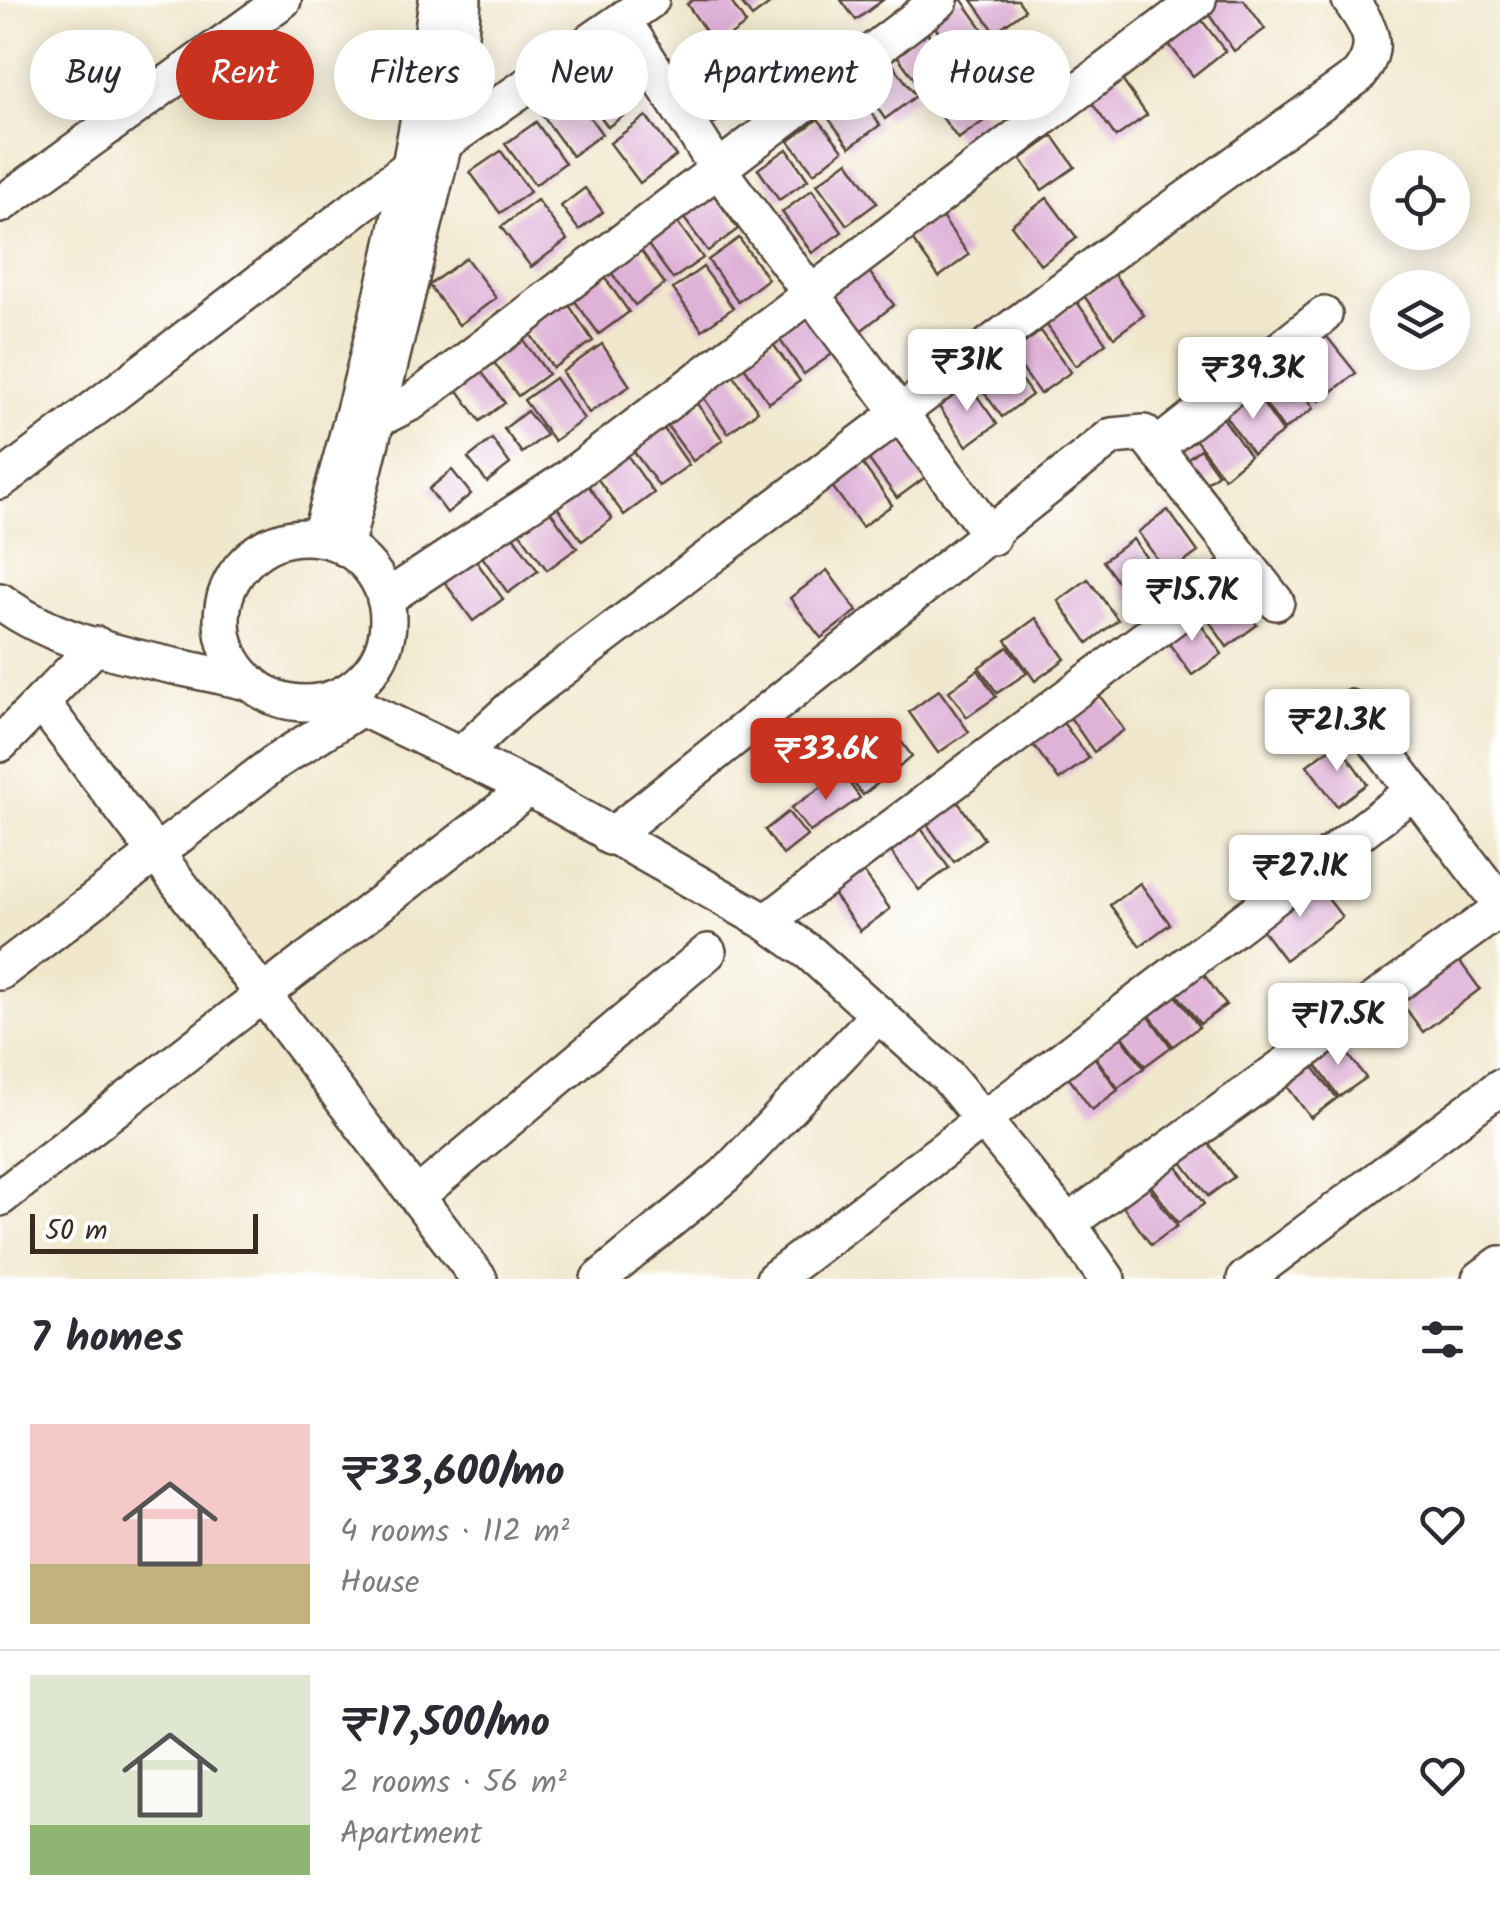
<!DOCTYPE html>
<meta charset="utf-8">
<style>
body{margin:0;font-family:Kalam,sans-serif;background:#f2f2f3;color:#2b2b33;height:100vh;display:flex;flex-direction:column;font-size:38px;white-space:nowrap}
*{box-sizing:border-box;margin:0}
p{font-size:32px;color:#7c7c81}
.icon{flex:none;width:55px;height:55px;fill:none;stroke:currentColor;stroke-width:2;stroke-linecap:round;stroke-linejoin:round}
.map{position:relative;height:1279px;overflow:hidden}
.side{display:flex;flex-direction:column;background:#fff;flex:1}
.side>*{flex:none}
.banner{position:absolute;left:30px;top:30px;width:1440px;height:90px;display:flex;gap:20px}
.controls{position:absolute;left:1370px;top:150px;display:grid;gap:20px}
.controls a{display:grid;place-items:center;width:100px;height:100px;border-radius:50%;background:#fff;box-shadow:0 5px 25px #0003;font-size:50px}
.scale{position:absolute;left:30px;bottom:25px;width:228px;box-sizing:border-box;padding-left:10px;border:5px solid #3b2a1e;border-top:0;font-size:28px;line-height:35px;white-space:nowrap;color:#3b2a1e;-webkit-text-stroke:8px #fff;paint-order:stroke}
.price{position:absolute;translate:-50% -85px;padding:0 22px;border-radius:10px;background:#fff;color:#222;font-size:32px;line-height:65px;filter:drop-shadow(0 2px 5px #0008)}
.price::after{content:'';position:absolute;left:50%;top:60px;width:30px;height:22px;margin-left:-15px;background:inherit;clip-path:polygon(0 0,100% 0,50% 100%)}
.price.selected{background:#c8321e;color:#fff}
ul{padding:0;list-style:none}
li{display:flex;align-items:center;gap:30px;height:250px;padding:0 30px}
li+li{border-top:2px solid #e1e1e2}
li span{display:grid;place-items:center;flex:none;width:280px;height:200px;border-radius:0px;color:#555}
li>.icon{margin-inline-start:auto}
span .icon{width:120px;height:120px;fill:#fffc;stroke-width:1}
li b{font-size:42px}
h2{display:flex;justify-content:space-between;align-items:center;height:120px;padding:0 30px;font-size:42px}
.pill{padding:0 35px;border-radius:45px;background:#fff;box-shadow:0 5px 25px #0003;font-size:35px;line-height:90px}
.pill.selected{background:#c8321e;color:#fff}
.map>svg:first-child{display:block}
.building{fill:#dfb2d8}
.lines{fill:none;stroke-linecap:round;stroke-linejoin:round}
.minor-casing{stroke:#564638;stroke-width:40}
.minor{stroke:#fff;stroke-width:35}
</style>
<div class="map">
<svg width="1500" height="1279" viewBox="0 0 1500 1279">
<rect width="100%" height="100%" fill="#fff"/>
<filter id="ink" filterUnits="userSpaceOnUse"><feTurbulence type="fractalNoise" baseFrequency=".01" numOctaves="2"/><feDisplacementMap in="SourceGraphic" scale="20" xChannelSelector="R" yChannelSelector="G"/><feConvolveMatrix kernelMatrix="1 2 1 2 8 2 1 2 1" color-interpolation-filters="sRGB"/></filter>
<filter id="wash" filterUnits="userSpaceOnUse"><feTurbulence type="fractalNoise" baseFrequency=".0048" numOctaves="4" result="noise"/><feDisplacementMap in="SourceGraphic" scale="40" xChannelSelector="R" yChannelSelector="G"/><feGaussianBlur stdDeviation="2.25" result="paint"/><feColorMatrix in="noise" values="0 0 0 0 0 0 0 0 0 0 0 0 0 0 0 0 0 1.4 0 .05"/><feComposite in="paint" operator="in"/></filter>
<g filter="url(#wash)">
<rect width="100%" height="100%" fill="#f0e7cc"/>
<g id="blocks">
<!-- building -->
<g class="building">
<path d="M693,0H730L746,24L716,46L687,4Z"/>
<path d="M739,0H775L752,17Z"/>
<path d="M841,0H883L856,20Z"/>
<path d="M956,0H962L989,38L959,60L929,19Z"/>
<path d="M972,0H1018L1025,10L995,32Z"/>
<path d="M1218,0H1244L1265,29L1234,51L1205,9Z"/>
<path d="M1198,15L1225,51L1193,76L1165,39Z"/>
<path d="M924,28L953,69L923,91L893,50Z"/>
<path d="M993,48L1023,89L993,111L963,70Z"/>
<path d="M886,55L916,96L885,119L856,77Z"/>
<path d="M712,62L742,102L706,130L676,90Z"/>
<path d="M608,64L638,105L608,127L578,86Z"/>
<path d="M1117,73L1147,115L1116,137L1087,96Z"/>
<path d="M958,77L988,118L958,139L928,98Z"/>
<path d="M572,93L602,134L572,156L542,115Z"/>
<path d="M856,93L880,125L850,147L826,115Z"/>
<path d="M646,116L676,156L640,183L610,143Z"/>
<path d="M818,119L843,150L814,173L789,141Z"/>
<path d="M536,122L565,163L535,185L505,144Z"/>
<path d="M1053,136L1075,167L1042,190L1021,159Z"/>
<path d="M787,149L808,180L779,200L758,169Z"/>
<path d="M501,151L530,192L500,213L470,172Z"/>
<path d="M848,161L877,203L847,225L817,184Z"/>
<path d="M585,188L603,212L579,230L561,206Z"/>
<path d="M709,188L738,229L708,251L678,210Z"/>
<path d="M812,190L842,232L812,253L782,212Z"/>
<path d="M1047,198L1077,238L1041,265L1011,225Z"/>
<path d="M537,200L567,240L531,267L501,227Z"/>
<path d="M939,213L969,255L939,277L909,235Z"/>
<path d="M673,216L703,258L673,279L643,238Z"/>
<path d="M739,238L768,279L738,302L708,260Z"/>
<path d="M635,242L665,284L635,305L605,264Z"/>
<path d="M466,258L496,298L459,325L429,285Z"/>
<path d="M864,265L894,305L858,333L828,293Z"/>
<path d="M703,267L733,308L702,330L673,289Z"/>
<path d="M600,271L629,312L599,334L569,293Z"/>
<path d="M1114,274L1144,315L1114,337L1084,296Z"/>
<path d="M565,299L593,341L553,368L525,326Z"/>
<path d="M1077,302L1106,343L1076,366L1046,324Z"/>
<path d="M805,311L835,352L804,374L775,333Z"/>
<path d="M1041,331L1071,372L1040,394L1011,353Z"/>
<path d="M518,333L548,374L518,396L488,354Z"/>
<path d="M1324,333L1356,373L1320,401L1289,361Z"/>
<path d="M770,340L800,381L769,403L740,361Z"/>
<path d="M602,344L630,386L589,413L562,372Z"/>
<path d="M1003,354L1032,395L1002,417L972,376Z"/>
<path d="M1285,367L1314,408L1284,430L1254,388Z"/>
<path d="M729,369L758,411L728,433L699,391Z"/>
<path d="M481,371L505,403L480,421L457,389Z"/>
<path d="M555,378L584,419L554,441L524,400Z"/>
<path d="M967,382L997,424L967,446L937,404Z"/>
<path d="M1254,391L1283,432L1253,454L1223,413Z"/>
<path d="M693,398L723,440L693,461L663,420Z"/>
<path d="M527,411L546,435L522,453L504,429Z"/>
<path d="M1221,415L1250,456L1224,478L1192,435Z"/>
<path d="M660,423L689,465L659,486L629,445Z"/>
<path d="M897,435L927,476L897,498L867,457Z"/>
<path d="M492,439L510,464L487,482L468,458Z"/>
<path d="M1200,449L1218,474L1194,492L1175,468Z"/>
<path d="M625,452L654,493L624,515L594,474Z"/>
<path d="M862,463L892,505L862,527L832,486Z"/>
<path d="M452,470L471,494L447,513L429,489Z"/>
<path d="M583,478L612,519L582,541L552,500Z"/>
<path d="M547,507L577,548L547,570L517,529Z"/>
<path d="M1168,510L1198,552L1168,574L1138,532Z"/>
<path d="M509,530L538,571L508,593L478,551Z"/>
<path d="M1133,539L1162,580L1132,603L1103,561Z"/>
<path d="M474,558L503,599L473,621L443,580Z"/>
<path d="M827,570L857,611L821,638L790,598Z"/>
<path d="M1088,579L1118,620L1088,643L1058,601Z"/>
<path d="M1228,583L1257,625L1227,647L1198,605Z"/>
<path d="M1192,612L1222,654L1192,675L1162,634Z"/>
<path d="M1036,618L1065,659L1035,681L1006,640Z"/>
<path d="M1008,647L1027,673L997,693L979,667Z"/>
<path d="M978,670L996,697L967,717L949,691Z"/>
<path d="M1095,689L1124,730L1094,752L1065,710Z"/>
<path d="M939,690L969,732L938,753L909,712Z"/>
<path d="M1059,717L1089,758L1059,780L1029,739Z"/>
<path d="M894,732L912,756L889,775L870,751Z"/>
<path d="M1338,743L1367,784L1337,806L1307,765Z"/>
<path d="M868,753L886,777L863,795L844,771Z"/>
<path d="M842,773L860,798L810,832L791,808Z"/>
<path d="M955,798L984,839L954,862L924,820Z"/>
<path d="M788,812L807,836L783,855L765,830Z"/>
<path d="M920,827L949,868L919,890L889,849Z"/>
<path d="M860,867L890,909L860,931L830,890Z"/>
<path d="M1314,880L1342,917L1285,960L1257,923Z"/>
<path d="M1140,883L1170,924L1140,946L1110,905Z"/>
<path d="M1453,952L1480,989L1423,1032L1396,995Z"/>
<path d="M1197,965L1226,1005L1200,1024L1170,985Z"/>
<path d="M1170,987L1199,1027L1173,1046L1143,1007Z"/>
<path d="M1142,1007L1171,1047L1145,1066L1116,1027Z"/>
<path d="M1115,1028L1144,1068L1118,1088L1089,1048Z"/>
<path d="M1336,1038L1366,1078L1339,1097L1311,1058Z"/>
<path d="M1089,1050L1118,1090L1092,1110L1063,1070Z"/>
<path d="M1307,1059L1337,1098L1311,1118L1281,1078Z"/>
<path d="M1204,1137L1234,1177L1208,1196L1178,1157Z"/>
<path d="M1175,1164L1204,1204L1178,1223L1149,1183Z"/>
<path d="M1148,1186L1177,1226L1151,1245L1122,1205Z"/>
</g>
</g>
</g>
<g filter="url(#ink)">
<use href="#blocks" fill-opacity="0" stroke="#564638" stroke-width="2.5"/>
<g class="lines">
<defs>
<g id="minor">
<path d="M624,22L718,169L992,537"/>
<path d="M0,205L283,0"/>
<path d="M380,418L412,402L940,0"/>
<path d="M1156,447L1324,315"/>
<path d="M0,481L412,165L651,0"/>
<circle cx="305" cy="620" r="83"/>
<path d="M319,538C370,362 413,182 437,0"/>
<path d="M345,548L454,102L463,0"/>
<path d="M385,599L568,478L1198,0"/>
<path d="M0,601C67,652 170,663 251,683"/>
<path d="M338,697L529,788L766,922L810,953L947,1076L1068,1223L1107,1279"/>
<path d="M42,703L479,1279"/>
<path d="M1350,708L1500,903"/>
<path d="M0,744L97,645"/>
<path d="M462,754L518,702L1123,244L1358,76C1382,46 1370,28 1350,0"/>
<path d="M610,837L1112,436L1144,433L1276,602"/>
<path d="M766,922L1245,564"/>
<path d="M0,972L277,761L361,708"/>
<path d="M417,1196L708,952"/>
<path d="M0,1198L529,788"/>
<path d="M1068,1223L1500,909"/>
<path d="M599,1279L725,1175L879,1014"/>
<path d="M774,1279L1414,791"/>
<path d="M1245,1279L1500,1087"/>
<path d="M1480,1279L1500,1264"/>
</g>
</defs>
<!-- minor casing -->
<use href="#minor" class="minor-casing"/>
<!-- minor -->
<use href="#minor" class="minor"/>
</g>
</g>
</svg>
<div class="controls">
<a><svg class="icon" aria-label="locate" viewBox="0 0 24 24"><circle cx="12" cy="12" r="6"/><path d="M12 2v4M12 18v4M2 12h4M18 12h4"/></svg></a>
<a><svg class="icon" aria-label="layers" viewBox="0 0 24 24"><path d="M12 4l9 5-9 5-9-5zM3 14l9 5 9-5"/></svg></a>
</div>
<div class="scale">50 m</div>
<b class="price" style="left:967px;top:414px">₹31K</b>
<b class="price" style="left:1253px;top:422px">₹39.3K</b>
<b class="price" style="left:1192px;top:644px">₹15.7K</b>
<b class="price" style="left:1337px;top:774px">₹21.3K</b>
<b class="price selected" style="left:826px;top:803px">₹33.6K</b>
<b class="price" style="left:1300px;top:920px">₹27.1K</b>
<b class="price" style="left:1338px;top:1068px">₹17.5K</b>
<div class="banner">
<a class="pill">Buy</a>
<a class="pill selected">Rent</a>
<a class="pill">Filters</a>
<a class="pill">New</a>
<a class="pill">Apartment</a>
<a class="pill">House</a>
</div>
</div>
<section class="side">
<h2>7 homes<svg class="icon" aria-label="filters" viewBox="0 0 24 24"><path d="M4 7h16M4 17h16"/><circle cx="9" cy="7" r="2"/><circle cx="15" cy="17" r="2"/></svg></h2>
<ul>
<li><span style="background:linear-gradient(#f6c9c9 70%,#c2b280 0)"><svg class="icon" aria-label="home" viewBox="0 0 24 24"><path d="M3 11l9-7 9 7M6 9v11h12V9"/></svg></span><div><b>₹33,600/mo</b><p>4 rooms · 112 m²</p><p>House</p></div><svg class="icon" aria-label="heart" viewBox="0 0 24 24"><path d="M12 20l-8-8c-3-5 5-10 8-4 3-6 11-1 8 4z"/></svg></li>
<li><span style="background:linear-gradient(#dfe7d0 75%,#8fb573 0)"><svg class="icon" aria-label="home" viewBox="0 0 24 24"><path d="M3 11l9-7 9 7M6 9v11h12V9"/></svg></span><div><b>₹17,500/mo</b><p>2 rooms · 56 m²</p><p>Apartment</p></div><svg class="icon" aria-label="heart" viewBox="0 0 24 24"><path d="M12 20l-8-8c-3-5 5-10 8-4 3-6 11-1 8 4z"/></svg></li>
</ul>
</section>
